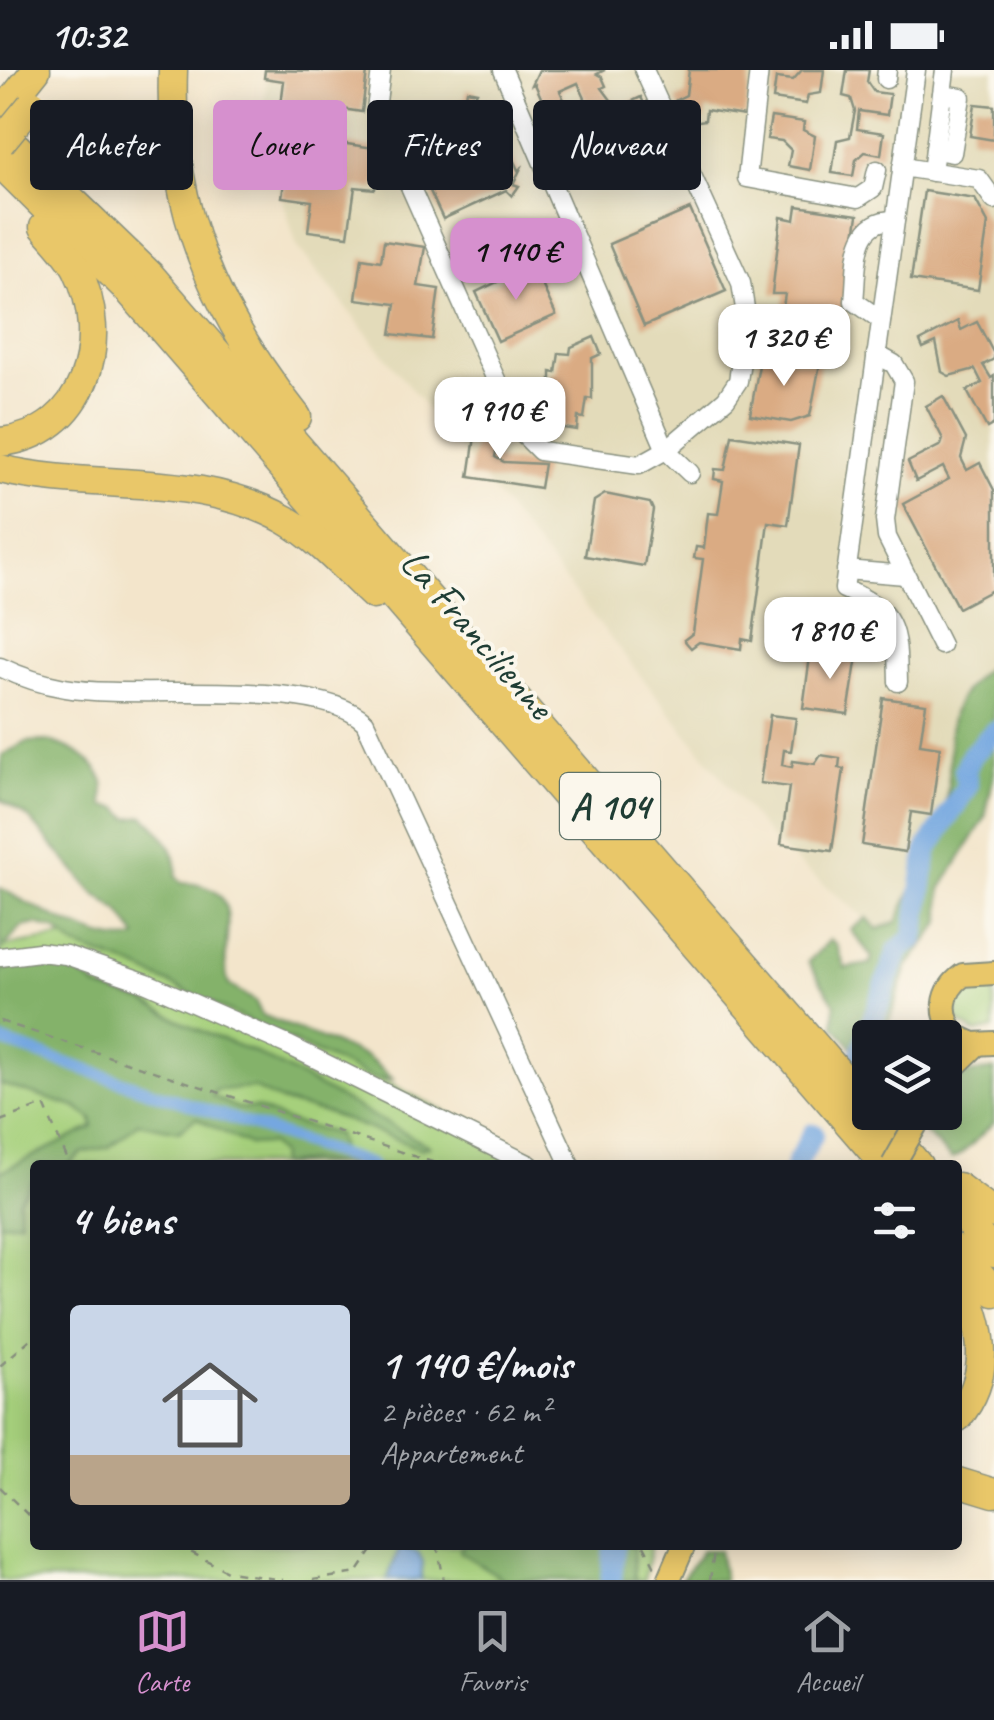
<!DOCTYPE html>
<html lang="fr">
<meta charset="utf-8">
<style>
body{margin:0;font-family:Caveat,sans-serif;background:#242831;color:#f1f3f6;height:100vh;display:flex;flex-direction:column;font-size:38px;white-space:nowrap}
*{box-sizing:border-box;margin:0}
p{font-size:32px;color:#9ea1a6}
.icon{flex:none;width:55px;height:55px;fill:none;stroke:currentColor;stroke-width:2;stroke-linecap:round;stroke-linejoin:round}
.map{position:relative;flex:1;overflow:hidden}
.sheet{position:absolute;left:30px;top:1090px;width:932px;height:390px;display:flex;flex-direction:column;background:#171b24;border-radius:10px;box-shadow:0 5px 25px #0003}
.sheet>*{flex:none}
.top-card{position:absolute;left:30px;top:30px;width:935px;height:90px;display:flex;gap:20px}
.tools{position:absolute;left:852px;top:950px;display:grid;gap:20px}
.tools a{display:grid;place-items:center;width:110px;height:110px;border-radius:10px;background:#171b24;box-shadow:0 5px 25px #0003;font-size:50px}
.price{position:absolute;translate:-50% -85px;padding:0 22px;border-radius:20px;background:#fff;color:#222;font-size:32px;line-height:65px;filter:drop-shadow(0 2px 5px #0008)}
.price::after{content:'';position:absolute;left:50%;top:60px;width:30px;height:22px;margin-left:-15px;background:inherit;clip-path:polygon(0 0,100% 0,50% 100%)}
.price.selected{background:#d690ce;color:#111}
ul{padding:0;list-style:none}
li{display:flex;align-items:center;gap:30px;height:250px;padding:0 40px}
li span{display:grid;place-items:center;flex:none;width:280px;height:200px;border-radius:10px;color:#555}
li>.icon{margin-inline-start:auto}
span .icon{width:120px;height:120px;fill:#fffc;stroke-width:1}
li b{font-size:42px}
h2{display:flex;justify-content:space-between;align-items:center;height:120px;padding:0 40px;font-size:42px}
.tag{padding:0 35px;border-radius:10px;background:#171b24;box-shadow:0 5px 25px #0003;font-size:35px;line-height:90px}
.tag.selected{background:#d690ce;color:#111}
.status{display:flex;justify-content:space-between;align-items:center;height:70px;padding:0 50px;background:#171b24;direction:ltr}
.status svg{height:28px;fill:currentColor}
.menu{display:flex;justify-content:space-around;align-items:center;height:140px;border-top:2px solid #363941;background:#171b24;font-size:28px;color:#9ea1a6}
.menu a{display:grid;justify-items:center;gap:5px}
.menu .selected{color:#d690ce}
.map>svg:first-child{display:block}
.built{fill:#e3dbba}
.green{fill:#a6d07b;stroke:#628658;stroke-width:2.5}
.forest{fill:#84b26b;stroke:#527850;stroke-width:2.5}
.water{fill:#74a7e0;stroke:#4a728a;stroke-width:2.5}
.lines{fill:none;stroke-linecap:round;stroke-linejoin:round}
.canal{stroke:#74a7e0;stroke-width:12}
.river{stroke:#74a7e0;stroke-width:22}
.building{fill:#daab83;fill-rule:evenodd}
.minor-casing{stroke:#899180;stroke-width:21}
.major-casing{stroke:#899180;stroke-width:26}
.highway-casing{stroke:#899180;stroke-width:31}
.path{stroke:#899180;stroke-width:2.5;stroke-dasharray:8 8;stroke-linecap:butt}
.minor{stroke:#fff;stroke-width:18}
.major{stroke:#e9c769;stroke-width:22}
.highway{stroke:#e9c769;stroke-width:28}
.major-bridge-casing{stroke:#899180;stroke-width:26;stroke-linecap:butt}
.highway-bridge-casing{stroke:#899180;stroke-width:31;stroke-linecap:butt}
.major-bridge{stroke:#e9c769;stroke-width:22}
.highway-bridge{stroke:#e9c769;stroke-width:28}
.labels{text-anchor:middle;stroke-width:8;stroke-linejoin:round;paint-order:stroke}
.shield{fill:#fbf7ec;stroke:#61756b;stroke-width:2.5}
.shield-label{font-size:38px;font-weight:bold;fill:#1f3d34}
.street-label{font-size:40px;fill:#1f3d34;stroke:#fbf7ec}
</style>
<div class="status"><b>10:32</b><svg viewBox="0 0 49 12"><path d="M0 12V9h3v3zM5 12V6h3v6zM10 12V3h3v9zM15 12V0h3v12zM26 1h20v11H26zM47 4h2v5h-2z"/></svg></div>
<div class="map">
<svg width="994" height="1510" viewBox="0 0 994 1510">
<rect width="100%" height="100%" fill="#fbf7ec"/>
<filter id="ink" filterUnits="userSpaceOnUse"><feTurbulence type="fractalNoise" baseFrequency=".01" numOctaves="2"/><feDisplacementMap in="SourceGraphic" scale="20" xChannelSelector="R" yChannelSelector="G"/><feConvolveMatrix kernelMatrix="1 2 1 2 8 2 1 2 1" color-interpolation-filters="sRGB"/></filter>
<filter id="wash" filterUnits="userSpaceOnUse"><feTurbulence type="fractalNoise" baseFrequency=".0048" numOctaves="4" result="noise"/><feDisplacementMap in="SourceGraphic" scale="40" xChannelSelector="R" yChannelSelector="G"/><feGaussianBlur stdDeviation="2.25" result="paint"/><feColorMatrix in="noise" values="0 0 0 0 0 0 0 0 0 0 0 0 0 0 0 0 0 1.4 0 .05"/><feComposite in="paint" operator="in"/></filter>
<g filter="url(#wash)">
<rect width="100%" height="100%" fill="#f3e5cb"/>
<!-- built -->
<path class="built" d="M268,0H994V593L965,614L954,636L943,743L897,853L878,859L776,775L297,176L261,59Z"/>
<!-- green -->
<g class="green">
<path d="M68,866L320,979L551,1095H35V1475H651L644,1510H0V877Z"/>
<path d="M988,913L994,916V959L975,963L958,951L956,930L968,916Z"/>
</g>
<!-- forest -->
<g class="forest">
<path d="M994,593V702L985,748L941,819V852L907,897L884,967L870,968V999L834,955L835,934L808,892L830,870L837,876L845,898L870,894L872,887L851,860L867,848L878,859L897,852C912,817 931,782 942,745C963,679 925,642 994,593Z"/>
<path d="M47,671C67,675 96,689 103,711C105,719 102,727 104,736L118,738L129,748L144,746C161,761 180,783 176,806L182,813C256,815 214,876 229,915L255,931L262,945L367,987L393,1009L371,1008L132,896L75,876L56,860L36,854L22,857L0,881V818C26,832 110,882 137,867L120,842L94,823L29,748L0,729L2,685L27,672Z"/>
<path d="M30,889L65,892L98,918L143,931L196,959L254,982L429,1076L421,1079L330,1044L285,1033L253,1018L216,1020L212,1026L237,1038H257L287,1051L337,1064L345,1095L311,1091L279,1095L280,1084L270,1074L249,1075L196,1048L179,1061L138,1053L109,1077L82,1083L68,1095H35V1108L19,1130L20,1151L0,1153V1102L93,1057L92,1049L75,1037L0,1014V901Z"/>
<path d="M994,999V1053C980,1064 966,1084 951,1089L907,1043L945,1042V1009Z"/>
<path d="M462,1475H633L635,1510H505L460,1482Z"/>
<path d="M702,1480H719L724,1510H681Z"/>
</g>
<!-- water -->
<path class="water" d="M400,1477L418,1482L423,1492L421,1510H387Z"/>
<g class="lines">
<!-- canal -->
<path class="canal" d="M0,971L371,1095"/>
<!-- river -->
<g class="river">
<path d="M861,983L898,881L914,868L927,780L967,716L965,700L972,685L994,662"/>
<path d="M796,1095L813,1064"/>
<path d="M611,1510L614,1475"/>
</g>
</g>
<g id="blocks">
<!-- building -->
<g class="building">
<path d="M265,0L367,2L362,42L322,36L319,56L279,50L284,11L264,8Z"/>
<path d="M539,0H605L597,4L602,7L606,16L602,18L614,34L612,41L641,27L653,54L588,83V91H577L578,85L561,81L564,79L535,14L532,15ZM578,13L594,48L576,56L560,21Z"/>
<path d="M689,0H751L745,46L706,40L705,50L687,53L676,30L686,25Z"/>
<path d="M802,0H824L821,23L808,25L806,34L773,29L776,8L793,10Z"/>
<path d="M847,0H869L867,12L874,22L890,24L887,45L859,41L857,59L884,63L881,85L865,82L856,90L853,106L832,103L837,70L850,67L855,41L851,28L843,26Z"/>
<path d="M467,20L477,22L474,28L492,32L488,34L518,100L521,98L513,114L519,116L512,126L506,120L443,149L430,121L456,109L450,106L446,87L442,89L438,80L442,78L440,74L414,85L402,57L465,29ZM476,57L492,93L474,101L458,65Z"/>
<path d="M975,34L994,36V70L970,66Z"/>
<path d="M771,47L804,52L803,60L815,66L810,100L788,96L791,80L782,71L767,69Z"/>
<path d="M340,73L381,79L375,119L355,117L348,166L308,161L312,131L282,127L288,86L337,93Z"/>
<path d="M924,121L975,129L988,153L978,220L911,210Z"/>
<path d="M797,136L858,145L844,246L783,237L785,224H772L781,147L795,150Z"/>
<path d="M690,139L726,221L644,256L609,174Z"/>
<path d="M384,171L425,177L418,216L439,219L432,269L391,264L396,234L356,229L362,188L381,191Z"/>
<path d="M533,195L556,245L498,271L476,222Z"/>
<path d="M958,251L961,260L977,252L994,284V289L983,295L991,308L994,306V354L987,358L967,321L982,313L975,299L949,306L942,302L936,272L923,278L920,271Z"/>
<path d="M594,267L601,284L592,288V329L587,328L584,348L578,347L577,360L543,355L545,342L551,343V302L556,303L559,283L570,284L571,277Z"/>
<path d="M761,284L820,294L810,346L791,352L750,345Z"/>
<path d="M943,326L966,369L961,388L967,400L980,393L994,420V519L958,538L903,434L949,409L943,397L916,411L908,392L941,375L943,369L926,336Z"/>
<path d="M477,353L501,357L495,387L504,392L544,394L540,418L469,407Z"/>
<path d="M732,365L799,375L788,455L768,452L752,571L742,569L741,579L699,572L691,578L684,570L693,563L703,489L694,488L696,477L704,478L708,443L718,444L723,411L714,409L715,399L725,400Z"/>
<path d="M605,424L650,433L653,440L644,496L585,486L594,431Z"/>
<path d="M811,579L857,586L848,644L803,638Z"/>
<path d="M883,628L926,634L920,674L940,677L931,745L911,742L905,782L862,775Z"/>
<path d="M770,645L796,648L791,681L784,680L782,695L792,697L793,691L815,694L821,685L840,688L839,698L844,699L832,781L781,774L789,717L760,713Z"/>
</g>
</g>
</g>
<g filter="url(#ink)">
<use href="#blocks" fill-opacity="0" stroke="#899180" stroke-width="2.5"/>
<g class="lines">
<defs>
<g id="minor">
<path d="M381,0L376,40L518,359L540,381L639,395L666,380L726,329L738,311L747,251L741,213L644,0"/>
<path d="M503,0L666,380L690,403"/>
<path d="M759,0L747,108L858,128L873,118L877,100"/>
<path d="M886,9L887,0"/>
<path d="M935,80L952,83L961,27L942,24"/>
<path d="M902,97L979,109L994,130"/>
<path d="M932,102L945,0"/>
<path d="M881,250L854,231C858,198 851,149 895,150"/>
<path d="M876,284L894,294L904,311L885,450L887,467L941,575"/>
<path d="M846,500L905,505"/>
<path d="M0,597C21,607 42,614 65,618C138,631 315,605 365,652L570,1095"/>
<path d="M898,612C897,558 896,541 844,519L916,0"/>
<path d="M0,887L39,882L66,885L147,913L290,976L530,1095"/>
</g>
<g id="major">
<path d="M994,903L963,905C941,921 939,945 956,966L973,974L994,973"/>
<path d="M945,1005L976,975"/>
<path d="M669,1510L684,1475"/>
</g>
<g id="highway">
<path d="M173,0C168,138 213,241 297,347"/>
<path d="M0,45L36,0"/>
<path d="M0,61L150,205L870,1039"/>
<path d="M0,93L130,222L885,1095"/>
<path d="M0,372C86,364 112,270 77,199C69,184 55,170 44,157"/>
<path d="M0,399C95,422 197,400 286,450C319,469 346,500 373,525"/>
<path d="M873,1042L918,1095"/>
<path d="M958,1117L994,1144"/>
<path d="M958,1141L994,1183"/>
<path d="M958,1180L994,1222"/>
<path d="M958,1206C983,1252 994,1304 958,1347"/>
<path d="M958,1412L994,1423"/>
</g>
</defs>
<!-- minor casing -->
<use href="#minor" class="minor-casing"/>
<!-- major casing -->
<use href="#major" class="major-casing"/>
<!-- highway casing -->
<use href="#highway" class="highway-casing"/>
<!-- path -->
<g class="path">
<path d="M0,951L441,1095"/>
<path d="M0,1051L44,1035L70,1095"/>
<path d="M0,1296L35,1265"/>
<path d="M0,1417L32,1449"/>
<path d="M177,1475L229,1502L283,1510"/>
<path d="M437,1475L444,1510"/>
<path d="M644,1475L655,1497"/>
<path d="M313,1510L357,1503L376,1475"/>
<path d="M710,1510L715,1475"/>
</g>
<!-- minor -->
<use href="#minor" class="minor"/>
<!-- major -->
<use href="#major" class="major"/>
<!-- highway -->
<use href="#highway" class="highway"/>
<defs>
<path id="major-bridge" d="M893,1095L923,1042"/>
<path id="highway-bridge" d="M0,73L32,34"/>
</defs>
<!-- major-bridge casing -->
<use href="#major-bridge" class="major-bridge-casing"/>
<!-- highway-bridge casing -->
<use href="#highway-bridge" class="highway-bridge-casing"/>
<!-- major-bridge -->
<use href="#major-bridge" class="major-bridge"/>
<!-- highway-bridge -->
<use href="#highway-bridge" class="highway-bridge"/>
</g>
</g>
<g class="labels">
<!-- shield labels -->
<rect class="shield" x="560" y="703" width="100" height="66" rx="8"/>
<g class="shield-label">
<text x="610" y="749">A 104</text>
</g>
<!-- street labels -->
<g class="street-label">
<text transform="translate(478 563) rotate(49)" y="14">La Francilienne</text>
</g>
</g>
</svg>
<div class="tools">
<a><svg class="icon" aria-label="layers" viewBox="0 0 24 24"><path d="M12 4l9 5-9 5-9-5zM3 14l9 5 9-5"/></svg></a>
</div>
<b class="price selected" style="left:516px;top:233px">1 140 €</b>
<b class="price" style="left:784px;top:319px">1 320 €</b>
<b class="price" style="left:500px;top:392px">1 910 €</b>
<b class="price" style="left:830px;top:612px">1 810 €</b>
<div class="top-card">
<a class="tag">Acheter</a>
<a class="tag selected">Louer</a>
<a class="tag">Filtres</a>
<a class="tag">Nouveau</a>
</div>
<section class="sheet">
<h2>4 biens<svg class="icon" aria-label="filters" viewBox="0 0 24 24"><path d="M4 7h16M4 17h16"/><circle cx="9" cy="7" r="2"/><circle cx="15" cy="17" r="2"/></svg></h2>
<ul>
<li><span style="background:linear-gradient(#c9d6e8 75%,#b9a48a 0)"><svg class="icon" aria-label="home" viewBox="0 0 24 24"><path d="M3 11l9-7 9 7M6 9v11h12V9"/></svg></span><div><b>1 140 €/mois</b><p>2 pièces · 62 m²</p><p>Appartement</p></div></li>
</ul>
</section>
</div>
<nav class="menu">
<a class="selected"><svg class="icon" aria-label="map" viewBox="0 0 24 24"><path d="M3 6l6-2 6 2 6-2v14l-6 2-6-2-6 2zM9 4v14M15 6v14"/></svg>Carte</a>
<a><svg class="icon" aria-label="saved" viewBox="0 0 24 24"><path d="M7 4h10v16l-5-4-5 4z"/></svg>Favoris</a>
<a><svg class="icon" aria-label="home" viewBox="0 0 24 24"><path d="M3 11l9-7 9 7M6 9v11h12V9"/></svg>Accueil</a>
</nav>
